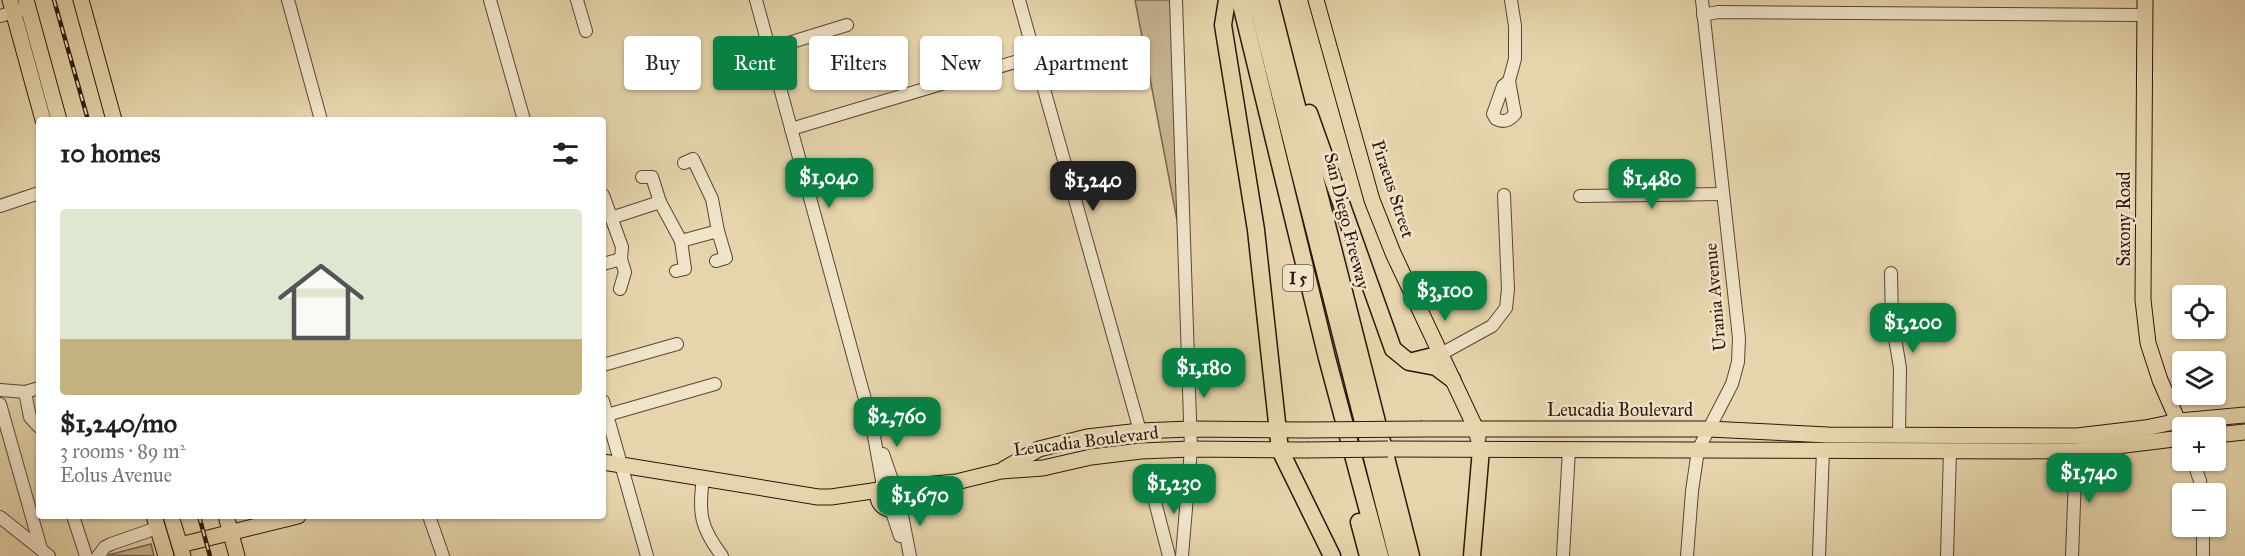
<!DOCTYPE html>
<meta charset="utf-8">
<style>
body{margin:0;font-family:"IM FELL Great Primer",serif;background:#f2f2f2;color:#222;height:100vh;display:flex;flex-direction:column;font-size:22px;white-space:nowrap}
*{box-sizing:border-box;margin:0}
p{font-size:20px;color:#767676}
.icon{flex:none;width:33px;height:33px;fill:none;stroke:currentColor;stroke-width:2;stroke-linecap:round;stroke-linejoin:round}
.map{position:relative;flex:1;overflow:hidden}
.panel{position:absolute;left:36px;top:117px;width:570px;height:402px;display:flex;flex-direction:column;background:#fff;border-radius:6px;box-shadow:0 2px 4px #0004}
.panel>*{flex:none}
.banner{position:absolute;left:624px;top:36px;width:570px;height:54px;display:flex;gap:12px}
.tools{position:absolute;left:2172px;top:285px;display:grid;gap:12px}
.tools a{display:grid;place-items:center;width:54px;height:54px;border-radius:6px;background:#fff;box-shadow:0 2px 4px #0004;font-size:30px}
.price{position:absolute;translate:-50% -51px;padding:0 14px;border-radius:12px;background:#0b8043;color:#fff;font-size:20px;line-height:39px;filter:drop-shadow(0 2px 3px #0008)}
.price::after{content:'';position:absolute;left:50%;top:36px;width:18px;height:14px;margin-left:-9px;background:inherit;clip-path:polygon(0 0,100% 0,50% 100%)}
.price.selected{background:#222;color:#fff}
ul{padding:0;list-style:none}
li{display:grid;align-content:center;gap:12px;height:318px;padding:0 24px}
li+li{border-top:2px solid #e0e0e0}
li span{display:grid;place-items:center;height:186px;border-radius:6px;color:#555}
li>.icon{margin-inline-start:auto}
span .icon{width:108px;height:108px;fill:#fffc;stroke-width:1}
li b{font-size:26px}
h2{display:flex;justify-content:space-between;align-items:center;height:72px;padding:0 24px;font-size:26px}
.pill{padding:0 21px;border-radius:6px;background:#fff;box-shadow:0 2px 4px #0004;font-size:21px;line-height:54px}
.pill.selected{background:#0b8043;color:#fff}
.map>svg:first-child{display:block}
.green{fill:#c7b491;stroke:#7a644e;stroke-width:1.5}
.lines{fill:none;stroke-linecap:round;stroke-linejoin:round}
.minor-casing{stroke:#5c4533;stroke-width:14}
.major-casing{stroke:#2e150b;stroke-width:17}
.highway-casing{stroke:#2e150b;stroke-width:19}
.minor{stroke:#efe4c9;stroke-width:12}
.major{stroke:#e6d5ac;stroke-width:15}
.highway{stroke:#e6d5ac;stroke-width:16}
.rail-casing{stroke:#2e150b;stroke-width:4.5}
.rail{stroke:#efe4c9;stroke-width:2;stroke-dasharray:7;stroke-linecap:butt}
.major-bridge-casing{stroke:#2e150b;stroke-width:17;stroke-linecap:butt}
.major-bridge{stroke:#e6d5ac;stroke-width:15}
.labels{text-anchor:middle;stroke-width:5;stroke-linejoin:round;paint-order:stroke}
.shield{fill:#efe4c9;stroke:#685344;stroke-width:1.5}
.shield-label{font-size:16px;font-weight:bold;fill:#2e150b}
.street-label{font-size:18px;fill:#2e150b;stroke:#efe4c9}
</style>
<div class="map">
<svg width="2245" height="556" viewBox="0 0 2245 556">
<rect width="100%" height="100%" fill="#e6d5ac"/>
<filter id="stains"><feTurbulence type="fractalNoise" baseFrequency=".00333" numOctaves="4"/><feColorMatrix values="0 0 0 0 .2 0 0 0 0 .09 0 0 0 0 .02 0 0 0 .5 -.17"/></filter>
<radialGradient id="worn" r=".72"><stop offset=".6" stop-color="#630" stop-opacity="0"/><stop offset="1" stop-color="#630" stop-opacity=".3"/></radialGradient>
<!-- green -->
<g class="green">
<path d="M1135,0H1177L1185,262Z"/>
<path d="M151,544L154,556L108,555Z"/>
</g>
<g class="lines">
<defs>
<g id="minor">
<path d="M288,0L321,120"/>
<path d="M490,0L524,120"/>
<path d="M577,0L586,31"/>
<path d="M756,0L872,425L883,486"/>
<path d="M1019,0L1140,431"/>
<path d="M1176,0L1191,449L1182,556"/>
<path d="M1703,15L1718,12L2145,15"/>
<path d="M0,16L21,10"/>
<path d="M769,49L847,25"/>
<path d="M1509,81L1503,86L1493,114L1496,119C1504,123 1509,121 1515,114L1509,81L1515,59V26L1511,0"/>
<path d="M791,129L1035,56"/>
<path d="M684,163L693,159L712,199L718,231"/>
<path d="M642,177H652L660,202"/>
<path d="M603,195L622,247L621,259"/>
<path d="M1580,196L1723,194"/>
<path d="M0,206L39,193"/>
<path d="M611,218L660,202L681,241L718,231L726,258L716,261"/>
<path d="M603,264L621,259L625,272L620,289"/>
<path d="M676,271L685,269L681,241"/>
<path d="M1891,273L1892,320L1900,368L1899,435"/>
<path d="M1441,354L1492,326L1506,308L1508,289L1504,195"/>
<path d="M603,365L677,344"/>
<path d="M0,390L25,392L39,388"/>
<path d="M25,392L30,417L39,427"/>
<path d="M603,401L647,556"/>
<path d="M0,404L41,549"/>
<path d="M607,415L715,384"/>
<path d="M883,454L893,483"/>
<path d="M2193,460L2200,481L2201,494"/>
<path d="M1157,475L1153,494L1169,556"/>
<path d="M703,479C698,514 701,528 722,556"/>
<path d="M900,505L910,556"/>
<path d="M891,509L900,536"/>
<path d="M73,516L86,556"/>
<path d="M429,516L443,556"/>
<path d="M0,517L49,556"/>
<path d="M98,556L105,547L111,544L157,528"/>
<path d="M1563,556L1569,449"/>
<path d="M1687,556L1692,491L1698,450L1732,384L1738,362L1739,338L1702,0"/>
<path d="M1819,556L1823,450"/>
<path d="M1947,556L1950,451"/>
<path d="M2072,556L2076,451"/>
<path d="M2203,556V526"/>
</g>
<g id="major">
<path d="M10,0L43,120"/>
<path d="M26,0L59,120"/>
<path d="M81,0L114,120"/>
<path d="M1316,0L1372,200L1393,253L1476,429L1478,438"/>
<path d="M2145,0L2143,300L2148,343L2160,380L2181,428"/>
<path d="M1423,429H1709L1828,435L2077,436L2145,428L2179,421L2245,415"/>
<path d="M2216,435L2245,432"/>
<path d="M1388,449L2076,451L2182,438"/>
<path d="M603,462L818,497H831L879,490"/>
<path d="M1004,469L1039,449L1087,437L1140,431L1190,429L1305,430"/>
<circle cx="891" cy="496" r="13"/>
<path d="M901,487L956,482L1001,471L1043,468L1091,457L1141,451L1191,449L1306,450"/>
<path d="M903,501L940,489"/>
<path d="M154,516L166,556"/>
<path d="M171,516L183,556"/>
<path d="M226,516L237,556"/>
<path d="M180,545L298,516"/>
</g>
<g id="highway">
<path d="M1227,0L1223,25L1256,230L1280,450L1332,556"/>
<path d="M1240,0L1327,358L1380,556"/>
<path d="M1256,0L1397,556"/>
<path d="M1270,0L1411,556"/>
<path d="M1309,113L1393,349L1409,362L1436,367L1452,379"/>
<path d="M1413,361L1441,354"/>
<path d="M1359,522L1368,556"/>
<path d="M1472,556L1481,449"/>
</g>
</defs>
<!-- minor casing -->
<use href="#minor" class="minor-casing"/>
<!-- major casing -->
<use href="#major" class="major-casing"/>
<!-- highway casing -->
<use href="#highway" class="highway-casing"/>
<!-- minor -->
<use href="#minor" class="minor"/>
<!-- major -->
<use href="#major" class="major"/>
<!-- highway -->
<use href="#highway" class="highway"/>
<defs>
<g id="rail">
<path d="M54,0L88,120"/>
<path d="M199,516L210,556"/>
</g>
</defs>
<!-- rail casing -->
<use href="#rail" class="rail-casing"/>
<!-- rail -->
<use href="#rail" class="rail"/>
<defs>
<g id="major-bridge">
<path d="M1305,430L1423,429"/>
<path d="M1306,450L1388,449"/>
</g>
</defs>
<!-- major-bridge casing -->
<use href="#major-bridge" class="major-bridge-casing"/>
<!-- major-bridge -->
<use href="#major-bridge" class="major-bridge"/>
</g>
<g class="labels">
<!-- shield labels -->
<rect class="shield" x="1283" y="265" width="30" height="26" rx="4.5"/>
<g class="shield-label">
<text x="1298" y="284">I 5</text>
</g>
<!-- street labels -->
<g class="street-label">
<text transform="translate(1393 189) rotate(72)" y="6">Piraeus Street</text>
<text transform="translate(2124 219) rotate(-90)" y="6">Saxony Road</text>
<text transform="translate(1347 221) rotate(76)" y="6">San Diego Freeway</text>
<text transform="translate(1715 297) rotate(-95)" y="6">Urania Avenue</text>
<text x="1620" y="416">Leucadia Boulevard</text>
<text transform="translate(1086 441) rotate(-7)" y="6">Leucadia Boulevard</text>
</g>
</g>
<rect width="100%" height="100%" filter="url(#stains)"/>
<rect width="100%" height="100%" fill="url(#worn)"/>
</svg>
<div class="tools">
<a><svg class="icon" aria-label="locate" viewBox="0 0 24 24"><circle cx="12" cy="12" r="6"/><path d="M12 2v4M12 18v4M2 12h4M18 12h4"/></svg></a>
<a><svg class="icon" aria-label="layers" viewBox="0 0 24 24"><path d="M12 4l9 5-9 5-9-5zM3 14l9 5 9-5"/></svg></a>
<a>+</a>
<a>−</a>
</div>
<b class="price" style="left:829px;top:209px">$1,040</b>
<b class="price" style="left:1652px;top:210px">$1,480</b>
<b class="price selected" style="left:1093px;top:212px">$1,240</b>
<b class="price" style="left:1445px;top:322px">$3,100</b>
<b class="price" style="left:1913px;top:354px">$1,200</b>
<b class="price" style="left:1204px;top:399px">$1,180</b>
<b class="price" style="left:897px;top:448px">$2,760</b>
<b class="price" style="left:2089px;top:504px">$1,740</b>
<b class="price" style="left:1174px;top:515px">$1,230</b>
<b class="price" style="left:920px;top:527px">$1,670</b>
<div class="banner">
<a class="pill">Buy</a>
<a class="pill selected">Rent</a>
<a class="pill">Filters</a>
<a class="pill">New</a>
<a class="pill">Apartment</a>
</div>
<section class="panel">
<h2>10 homes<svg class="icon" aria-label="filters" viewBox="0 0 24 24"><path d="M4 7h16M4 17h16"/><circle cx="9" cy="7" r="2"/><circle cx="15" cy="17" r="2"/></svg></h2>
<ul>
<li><span style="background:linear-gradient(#dfe7d0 70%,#c2b280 0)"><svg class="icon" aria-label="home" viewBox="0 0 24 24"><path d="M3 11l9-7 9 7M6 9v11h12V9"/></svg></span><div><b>$1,240/mo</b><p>3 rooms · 89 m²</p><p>Eolus Avenue</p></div></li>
</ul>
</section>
</div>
